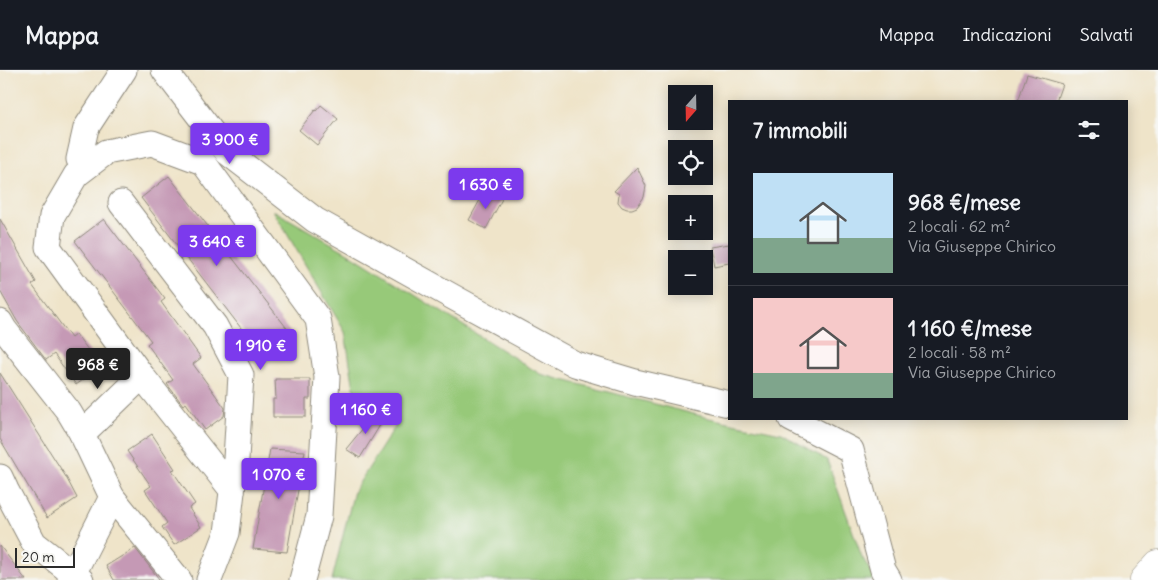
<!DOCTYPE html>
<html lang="it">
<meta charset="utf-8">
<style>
body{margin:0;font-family:Delius,sans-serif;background:#242831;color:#f1f3f6;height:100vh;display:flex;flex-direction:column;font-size:19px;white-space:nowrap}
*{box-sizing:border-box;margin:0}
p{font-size:16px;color:#9ea1a6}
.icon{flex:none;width:28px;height:28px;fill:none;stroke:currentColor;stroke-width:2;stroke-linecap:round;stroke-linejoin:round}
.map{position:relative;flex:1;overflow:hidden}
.details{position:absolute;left:728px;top:30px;width:400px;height:320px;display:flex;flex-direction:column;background:#171b24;border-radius:0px;box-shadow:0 2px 12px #0003}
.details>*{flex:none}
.needle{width:32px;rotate:200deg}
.fabs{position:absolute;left:668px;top:15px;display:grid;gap:10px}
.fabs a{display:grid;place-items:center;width:45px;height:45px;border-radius:0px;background:#171b24;box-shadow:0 2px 12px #0003;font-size:25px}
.scale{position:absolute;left:15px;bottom:12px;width:60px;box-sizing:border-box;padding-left:5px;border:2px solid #2b2b2b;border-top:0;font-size:14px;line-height:18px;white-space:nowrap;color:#2b2b2b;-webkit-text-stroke:4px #f6f6f2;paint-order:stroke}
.price{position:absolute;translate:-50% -42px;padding:0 11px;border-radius:5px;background:#7c3aed;color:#fff;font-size:16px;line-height:32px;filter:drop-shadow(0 1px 2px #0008)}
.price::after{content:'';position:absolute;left:50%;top:30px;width:15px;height:11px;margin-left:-8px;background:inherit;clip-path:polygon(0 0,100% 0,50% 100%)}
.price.current{background:#222;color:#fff}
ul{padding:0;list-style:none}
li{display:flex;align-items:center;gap:15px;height:125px;padding:0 25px}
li+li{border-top:1px solid #363941}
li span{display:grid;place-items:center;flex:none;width:140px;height:100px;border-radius:0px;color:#555}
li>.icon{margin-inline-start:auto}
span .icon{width:60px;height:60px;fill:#fffc;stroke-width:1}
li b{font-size:21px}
h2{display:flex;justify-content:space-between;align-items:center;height:60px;padding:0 25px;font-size:21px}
header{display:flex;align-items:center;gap:30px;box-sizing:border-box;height:70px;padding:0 25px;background:#171b24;border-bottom:1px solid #363941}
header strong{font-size:24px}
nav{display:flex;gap:28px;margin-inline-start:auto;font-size:18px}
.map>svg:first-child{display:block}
.green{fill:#97c979;stroke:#617a52}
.building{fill:#c599b5}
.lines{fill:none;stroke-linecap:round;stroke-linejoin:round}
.minor-casing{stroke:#8d887a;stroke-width:27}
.major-casing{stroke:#8d887a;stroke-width:29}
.minor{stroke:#fff;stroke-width:25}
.major{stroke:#fff;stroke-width:28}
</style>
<header>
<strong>Mappa</strong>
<nav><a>Mappa</a><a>Indicazioni</a><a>Salvati</a></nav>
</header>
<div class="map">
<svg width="1158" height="510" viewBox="0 0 1158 510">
<rect width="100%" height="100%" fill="#f6f6f2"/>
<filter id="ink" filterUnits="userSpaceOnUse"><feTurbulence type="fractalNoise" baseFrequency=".02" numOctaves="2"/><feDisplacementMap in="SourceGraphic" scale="10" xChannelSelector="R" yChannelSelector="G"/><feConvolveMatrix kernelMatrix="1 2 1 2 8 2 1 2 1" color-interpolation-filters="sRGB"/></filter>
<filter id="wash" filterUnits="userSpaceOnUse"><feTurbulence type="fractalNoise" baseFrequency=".0096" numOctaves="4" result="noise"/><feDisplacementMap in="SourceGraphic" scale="20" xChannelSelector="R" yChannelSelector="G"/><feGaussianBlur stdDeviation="1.12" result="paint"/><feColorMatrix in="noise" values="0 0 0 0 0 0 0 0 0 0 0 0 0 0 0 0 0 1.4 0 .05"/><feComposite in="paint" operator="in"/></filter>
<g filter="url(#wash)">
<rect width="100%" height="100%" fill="#efe4c9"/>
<!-- green -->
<path class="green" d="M273,140L348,183L540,304L709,348L781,363L827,390L862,487L876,510H332L354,421L398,352L355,325L345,262Z"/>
<g id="blocks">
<!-- building -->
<g class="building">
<path d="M1027,4L1062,14L1056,31H1018Z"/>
<path d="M321,35L338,49L317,75L299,60L315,40L316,41Z"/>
<path d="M637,97L646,116L644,127L637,137L632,139H627L622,137L618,132L619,124L614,121Z"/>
<path d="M169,106L293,266L264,288L141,128Z"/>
<path d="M485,121L502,129L486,159L469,150Z"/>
<path d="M0,149L36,212L32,215L71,268L76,264L101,297L76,315L54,284L46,290L17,251L0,221Z"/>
<path d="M104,149L165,229L161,232L201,288L193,294L225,338L224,346L205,360L186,333L183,335L167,314L173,310L147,274L151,271L75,171Z"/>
<path d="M729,174V193L714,196L710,177Z"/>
<path d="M0,303L66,407L77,428L47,448L0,369Z"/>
<path d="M275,309H310V329H306V347H273V329H276Z"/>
<path d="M377,341L385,347L360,388L346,379Z"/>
<path d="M152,364L175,399L172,400L195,434L189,438L201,457L174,475L162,457L167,453L145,420L151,416L127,381Z"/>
<path d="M270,379L305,381L287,482L253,479Z"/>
<path d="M0,476L26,510H0Z"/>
<path d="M135,478L159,509L160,510H114L106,496Z"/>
</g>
</g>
</g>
<g filter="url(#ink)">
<use href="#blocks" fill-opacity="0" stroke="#8d887a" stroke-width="1"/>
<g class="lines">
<defs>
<g id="minor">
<path d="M164,0L227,82L315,150L453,227L575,294L635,312L729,334"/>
<path d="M87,96L79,89L86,58L124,0"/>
<path d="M121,133L215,256L241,305L236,389L227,463L209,510"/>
<path d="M0,252L4,259L69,342L82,364L112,427L179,510"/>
<path d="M791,349L851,380L883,500L889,510"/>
<path d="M82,364L142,306"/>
<path d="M0,407L6,420L34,473L81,510"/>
<path d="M232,420L142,306L48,177L52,146L76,105L106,82L152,73L203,92L318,249L327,307L319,446L302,510"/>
<path d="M70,510L112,427"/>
</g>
<path id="major" d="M1144,510L1158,494"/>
</defs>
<!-- minor casing -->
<use href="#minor" class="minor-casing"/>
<!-- major casing -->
<use href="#major" class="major-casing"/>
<!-- minor -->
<use href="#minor" class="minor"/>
<!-- major -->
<use href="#major" class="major"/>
</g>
</g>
</svg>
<div class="fabs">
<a><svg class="needle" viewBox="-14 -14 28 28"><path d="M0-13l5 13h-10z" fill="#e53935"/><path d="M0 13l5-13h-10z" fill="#9ea1a6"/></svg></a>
<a><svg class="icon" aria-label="locate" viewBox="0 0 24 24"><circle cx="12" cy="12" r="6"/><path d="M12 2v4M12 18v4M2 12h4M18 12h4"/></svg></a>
<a>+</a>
<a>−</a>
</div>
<div class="scale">20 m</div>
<b class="price" style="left:230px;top:95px">3 900 €</b>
<b class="price" style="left:486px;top:140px">1 630 €</b>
<b class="price" style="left:217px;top:197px">3 640 €</b>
<b class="price" style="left:261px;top:301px">1 910 €</b>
<b class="price current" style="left:98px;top:320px">968 €</b>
<b class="price" style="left:366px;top:365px">1 160 €</b>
<b class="price" style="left:279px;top:430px">1 070 €</b>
<section class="details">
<h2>7 immobili<svg class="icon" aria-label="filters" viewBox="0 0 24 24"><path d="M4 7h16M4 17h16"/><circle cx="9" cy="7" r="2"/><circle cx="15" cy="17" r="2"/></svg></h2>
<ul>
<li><span style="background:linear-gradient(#bfe0f5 65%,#7fa58c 0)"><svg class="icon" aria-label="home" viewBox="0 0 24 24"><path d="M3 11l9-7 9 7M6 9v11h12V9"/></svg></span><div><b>968 €/mese</b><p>2 locali · 62 m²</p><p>Via Giuseppe Chirico</p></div></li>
<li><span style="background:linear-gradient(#f6c9c9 75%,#7fa58c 0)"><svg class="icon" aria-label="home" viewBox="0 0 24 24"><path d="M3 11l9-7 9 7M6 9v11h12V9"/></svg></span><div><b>1 160 €/mese</b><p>2 locali · 58 m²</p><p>Via Giuseppe Chirico</p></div></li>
</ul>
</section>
</div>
